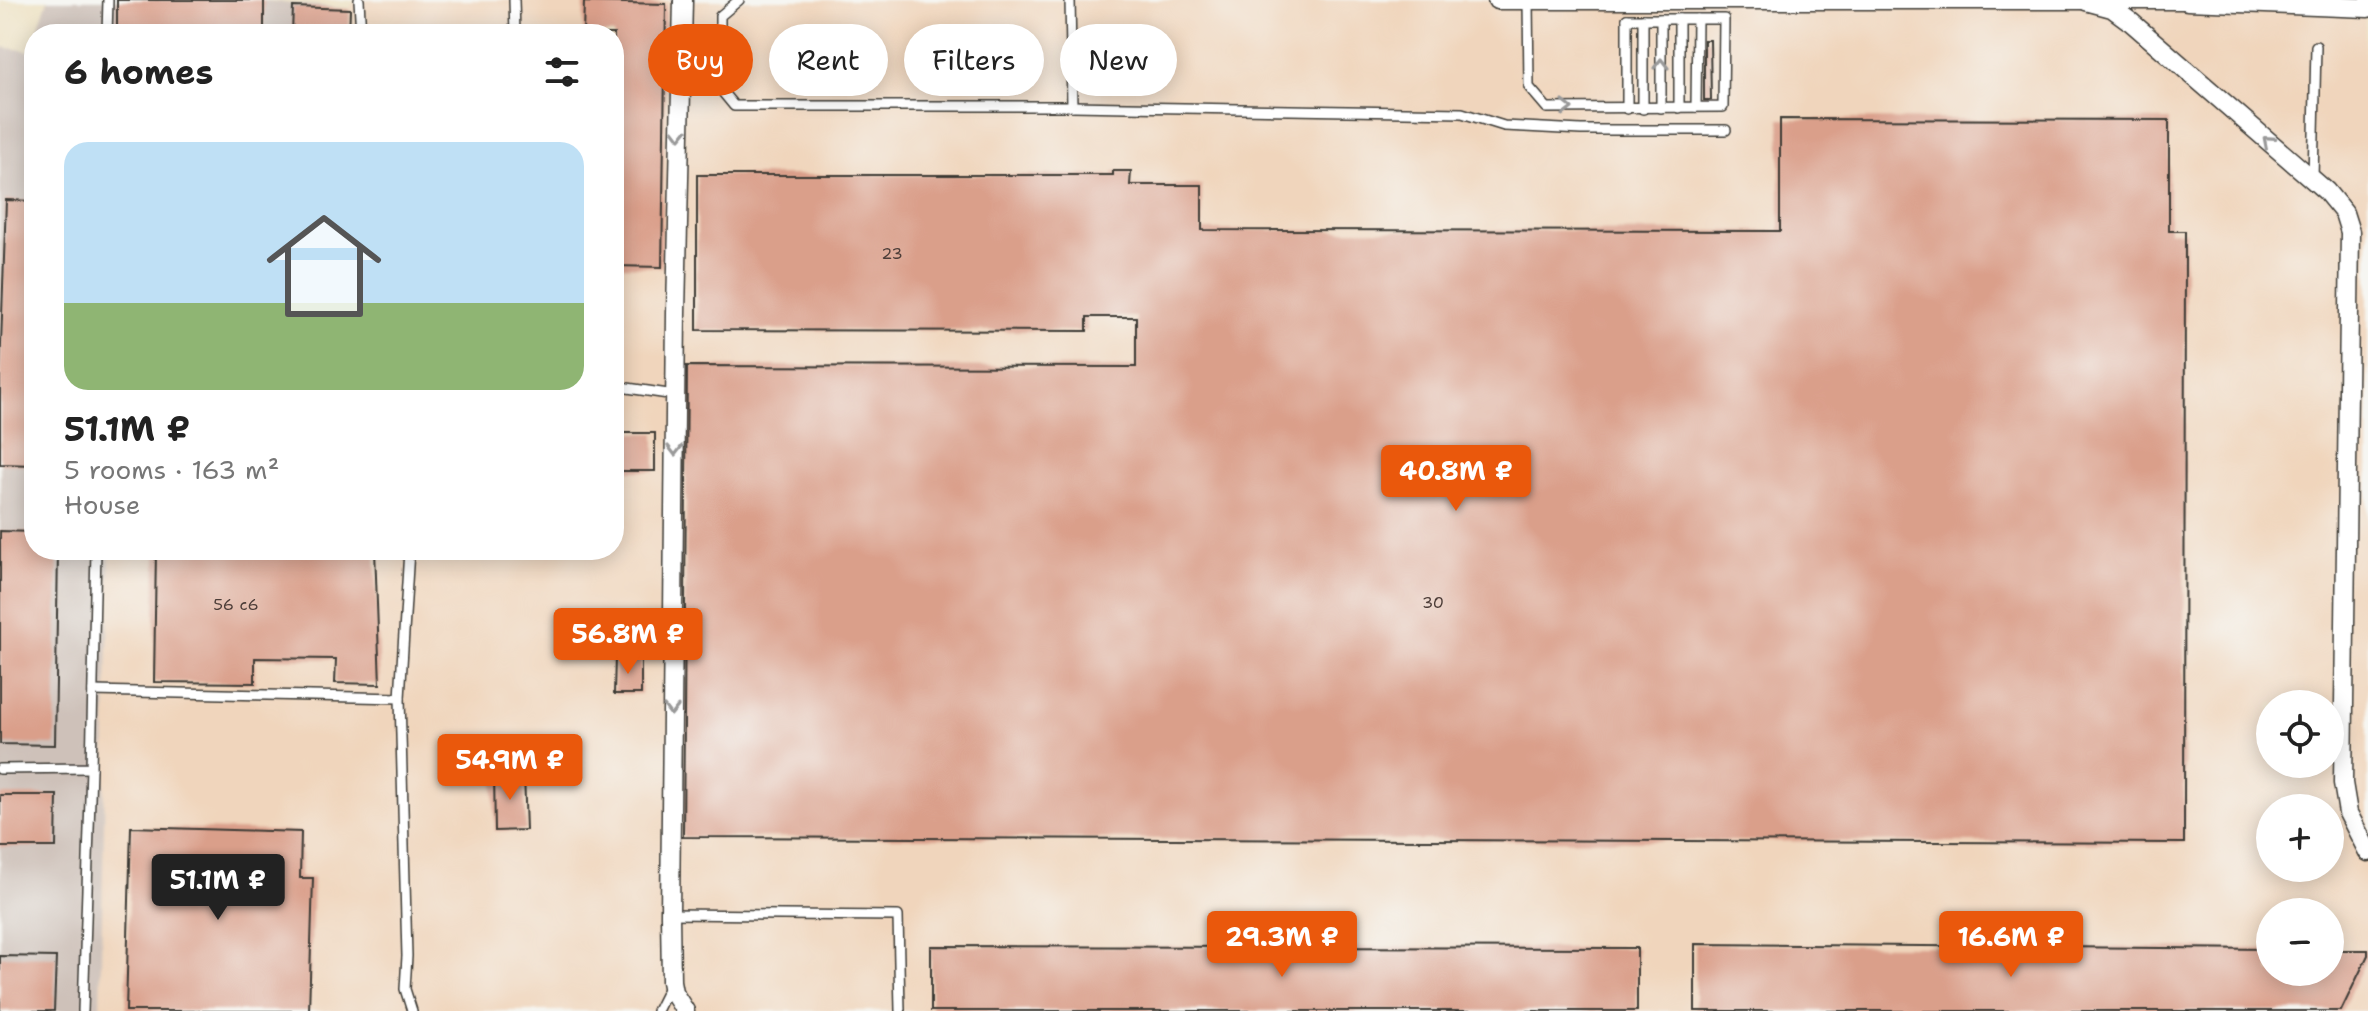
<!DOCTYPE html>
<meta charset="utf-8">
<style>
body{margin:0;font-family:"Shantell Sans",sans-serif;background:#f2f2f2;color:#222;height:100vh;display:flex;flex-direction:column;font-size:30px;white-space:nowrap}
*{box-sizing:border-box;margin:0}
p{font-size:26px;color:#767676}
.icon{flex:none;width:44px;height:44px;fill:none;stroke:currentColor;stroke-width:2;stroke-linecap:round;stroke-linejoin:round}
.map{position:relative;flex:1;overflow:hidden}
.sheet{position:absolute;left:24px;top:24px;width:600px;height:536px;display:flex;flex-direction:column;background:#fff;border-radius:32px;box-shadow:0 4px 20px #0003}
.sheet>*{flex:none}
.hud{position:absolute;left:648px;top:24px;width:760px;height:72px;display:flex;gap:16px}
.buttons{position:absolute;left:2256px;top:690px;display:grid;gap:16px}
.buttons a{display:grid;place-items:center;width:88px;height:88px;border-radius:50%;background:#fff;box-shadow:0 4px 20px #0003;font-size:40px}
.price{position:absolute;translate:-50% -68px;padding:0 18px;border-radius:8px;background:#ea580c;color:#fff;font-size:26px;line-height:52px;filter:drop-shadow(0 2px 4px #0008)}
.price::after{content:'';position:absolute;left:50%;top:48px;width:24px;height:18px;margin-left:-12px;background:inherit;clip-path:polygon(0 0,100% 0,50% 100%)}
.price.current{background:#222;color:#fff}
ul{padding:0;list-style:none}
li{display:grid;align-content:center;gap:16px;height:424px;padding:0 40px}
li+li{border-top:2px solid #e0e0e0}
li span{display:grid;place-items:center;height:248px;border-radius:24px;color:#555}
li>.icon{margin-inline-start:auto}
span .icon{width:144px;height:144px;fill:#fffc;stroke-width:1}
li b{font-size:34px}
h2{display:flex;justify-content:space-between;align-items:center;height:96px;padding:0 40px;font-size:34px}
.pill{padding:0 28px;border-radius:36px;background:#fff;box-shadow:0 4px 20px #0003;font-size:28px;line-height:72px}
.pill.current{background:#ea580c;color:#fff}
.map>svg:first-child{display:block}
.built{fill:#f0d5bc;fill-rule:evenodd}
.industrial{fill:#cec1b9}
.building{fill:#da9f8a}
.lines{fill:none;stroke-linecap:round;stroke-linejoin:round}
.lane-casing{stroke:#3c3a35;stroke-width:12}
.street-casing{stroke:#3c3a35;stroke-width:21}
.lane{stroke:#fff;stroke-width:9}
.street{stroke:#fff;stroke-width:18}
.oneway{stroke:#999}
.labels{text-anchor:middle;stroke-width:6;stroke-linejoin:round;paint-order:stroke}
.number-label{font-size:16px;fill:#4c3d38}
</style>
<div class="map">
<svg width="2368" height="1011" viewBox="0 0 2368 1011">
<rect width="100%" height="100%" fill="#f6f6f2"/>
<filter id="ink" filterUnits="userSpaceOnUse"><feTurbulence type="fractalNoise" baseFrequency=".0125" numOctaves="2"/><feDisplacementMap in="SourceGraphic" scale="16" xChannelSelector="R" yChannelSelector="G"/><feConvolveMatrix kernelMatrix="1 2 1 2 8 2 1 2 1" color-interpolation-filters="sRGB"/></filter>
<filter id="wash" filterUnits="userSpaceOnUse"><feTurbulence type="fractalNoise" baseFrequency=".006" numOctaves="4" result="noise"/><feDisplacementMap in="SourceGraphic" scale="32" xChannelSelector="R" yChannelSelector="G"/><feGaussianBlur stdDeviation="1.8" result="paint"/><feColorMatrix in="noise" values="0 0 0 0 0 0 0 0 0 0 0 0 0 0 0 0 0 1.4 0 .05"/><feComposite in="paint" operator="in"/></filter>
<g filter="url(#wash)">
<rect width="100%" height="100%" fill="#eee2c4"/>
<!-- built -->
<path class="built" d="M355,0H2365V95L2368,96V1011H100L110,550H614V34H349L350,9ZM2270,704H2330V764H2270ZM2270,808H2330V868H2270ZM2270,912H2330V972H2270Z"/>
<!-- industrial -->
<g class="industrial">
<path d="M48,0H258L350,9L349,34H36Z"/>
<path d="M34,41V550H110L100,1011H0V47L30,51Z"/>
</g>
<g id="blocks">
<!-- building -->
<g class="building">
<path d="M117,0H264V33L117,32Z"/>
<path d="M584,2L666,4L662,267L614,266V34H583Z"/>
<path d="M293,7L350,9L349,34H292Z"/>
<path d="M1704,40H1710L1711,100H1704Z"/>
<path d="M1780,119L2169,120V231H2185L2184,843L683,837L687,366L1136,367V317H1087V331L697,330V175H1113V171H1131L1130,185H1202V230L1780,231Z"/>
<path d="M6,200L34,201V465L0,464V373Z"/>
<rect x="616" y="433" width="39" height="38"/>
<path d="M0,531L34,532V550H58L55,745L0,744Z"/>
<path d="M156,550H375L380,684L335,683L336,659L255,658V683L154,682Z"/>
<path d="M615,657L641,658V694H614Z"/>
<path d="M494,774H524L526,830L495,831Z"/>
<path d="M0,795H57L56,847H0Z"/>
<path d="M131,827L301,832L300,878H313L309,1011H126Z"/>
<path d="M1695,944L2270,949V972H2330V950H2368V955L2341,1011H1695Z"/>
<path d="M931,946L1637,948V1011H931Z"/>
<path d="M0,956L56,957L54,1011H0Z"/>
</g>
</g>
</g>
<g filter="url(#ink)">
<use href="#blocks" fill-opacity="0" stroke="#3c3a35" stroke-width="2"/>
<g class="lines">
<defs>
<g id="lane">
<path d="M359,0L361,34"/>
<path d="M514,0L515,34"/>
<path d="M739,0L720,16V89L734,106H1072L1462,113L1504,126L1581,130H1726"/>
<path d="M1070,0L1072,106"/>
<path d="M1528,0L1529,87L1547,108L1723,107L1724,19H1627"/>
<path d="M1643,19V109"/>
<path d="M1661,19V108"/>
<path d="M107,34L108,0"/>
<path d="M1696,107L1697,19"/>
<path d="M1679,108V19"/>
<path d="M1627,109V19"/>
<path d="M2313,179L2316,46"/>
<path d="M614,386L675,395"/>
<path d="M409,550L400,698L407,956L405,989L412,1011"/>
<path d="M93,691L400,698"/>
<path d="M0,769L91,768L96,550"/>
<path d="M670,914L898,916L900,1011"/>
<path d="M83,1011L91,768"/>
<path d="M657,1011L670,985"/>
</g>
<g id="street">
<path d="M683,0L676,313L670,914L671,981L673,992L685,1011"/>
<path d="M1497,0H2196"/>
<path d="M2086,1L2112,8L2131,22L2326,191L2344,213L2350,232L2343,783L2348,813L2368,852"/>
<path d="M2187,1L2368,8"/>
</g>
</defs>
<!-- lane casing -->
<use href="#lane" class="lane-casing"/>
<!-- street casing -->
<use href="#street" class="street-casing"/>
<!-- lane -->
<use href="#lane" class="lane"/>
<!-- street -->
<use href="#street" class="street"/>
</g>
<!-- one-way arrows -->
<defs><path id="oneway-chevron" d="M-2-3.5L2.5 0L-2 3.5" fill="none" stroke-width="1.6" stroke-linecap="round" stroke-linejoin="round" transform="scale(2)"/></defs>
<g class="oneway">
<use href="#oneway-chevron" transform="translate(1661 64) rotate(-90)"/>
<use href="#oneway-chevron" transform="translate(1567 108)"/>
<use href="#oneway-chevron" transform="translate(680 134) rotate(91)"/>
<use href="#oneway-chevron" transform="translate(2268 141) rotate(-139)"/>
<use href="#oneway-chevron" transform="translate(675 450) rotate(90)"/>
<use href="#oneway-chevron" transform="translate(671 710) rotate(91)"/>
</g>
</g>
<g class="labels">
<!-- number labels -->
<g class="number-label">
<text x="892" y="259">23</text>
<text x="1433" y="608">30</text>
<text x="236" y="610">56 с6</text>
</g>
</g>
</svg>
<div class="buttons">
<a><svg class="icon" aria-label="locate" viewBox="0 0 24 24"><circle cx="12" cy="12" r="6"/><path d="M12 2v4M12 18v4M2 12h4M18 12h4"/></svg></a>
<a>+</a>
<a>−</a>
</div>
<b class="price" style="left:1456px;top:513px">40.8M ₽</b>
<b class="price" style="left:628px;top:676px">56.8M ₽</b>
<b class="price" style="left:510px;top:802px">54.9M ₽</b>
<b class="price current" style="left:218px;top:922px">51.1M ₽</b>
<b class="price" style="left:1282px;top:979px">29.3M ₽</b>
<b class="price" style="left:2011px;top:979px">16.6M ₽</b>
<div class="hud">
<a class="pill current">Buy</a>
<a class="pill">Rent</a>
<a class="pill">Filters</a>
<a class="pill">New</a>
</div>
<section class="sheet">
<h2>6 homes<svg class="icon" aria-label="filters" viewBox="0 0 24 24"><path d="M4 7h16M4 17h16"/><circle cx="9" cy="7" r="2"/><circle cx="15" cy="17" r="2"/></svg></h2>
<ul>
<li><span style="background:linear-gradient(#bfe0f5 65%,#8fb573 0)"><svg class="icon" aria-label="home" viewBox="0 0 24 24"><path d="M3 11l9-7 9 7M6 9v11h12V9"/></svg></span><div><b>51.1M ₽</b><p>5 rooms · 163 m²</p><p>House</p></div></li>
</ul>
</section>
</div>
